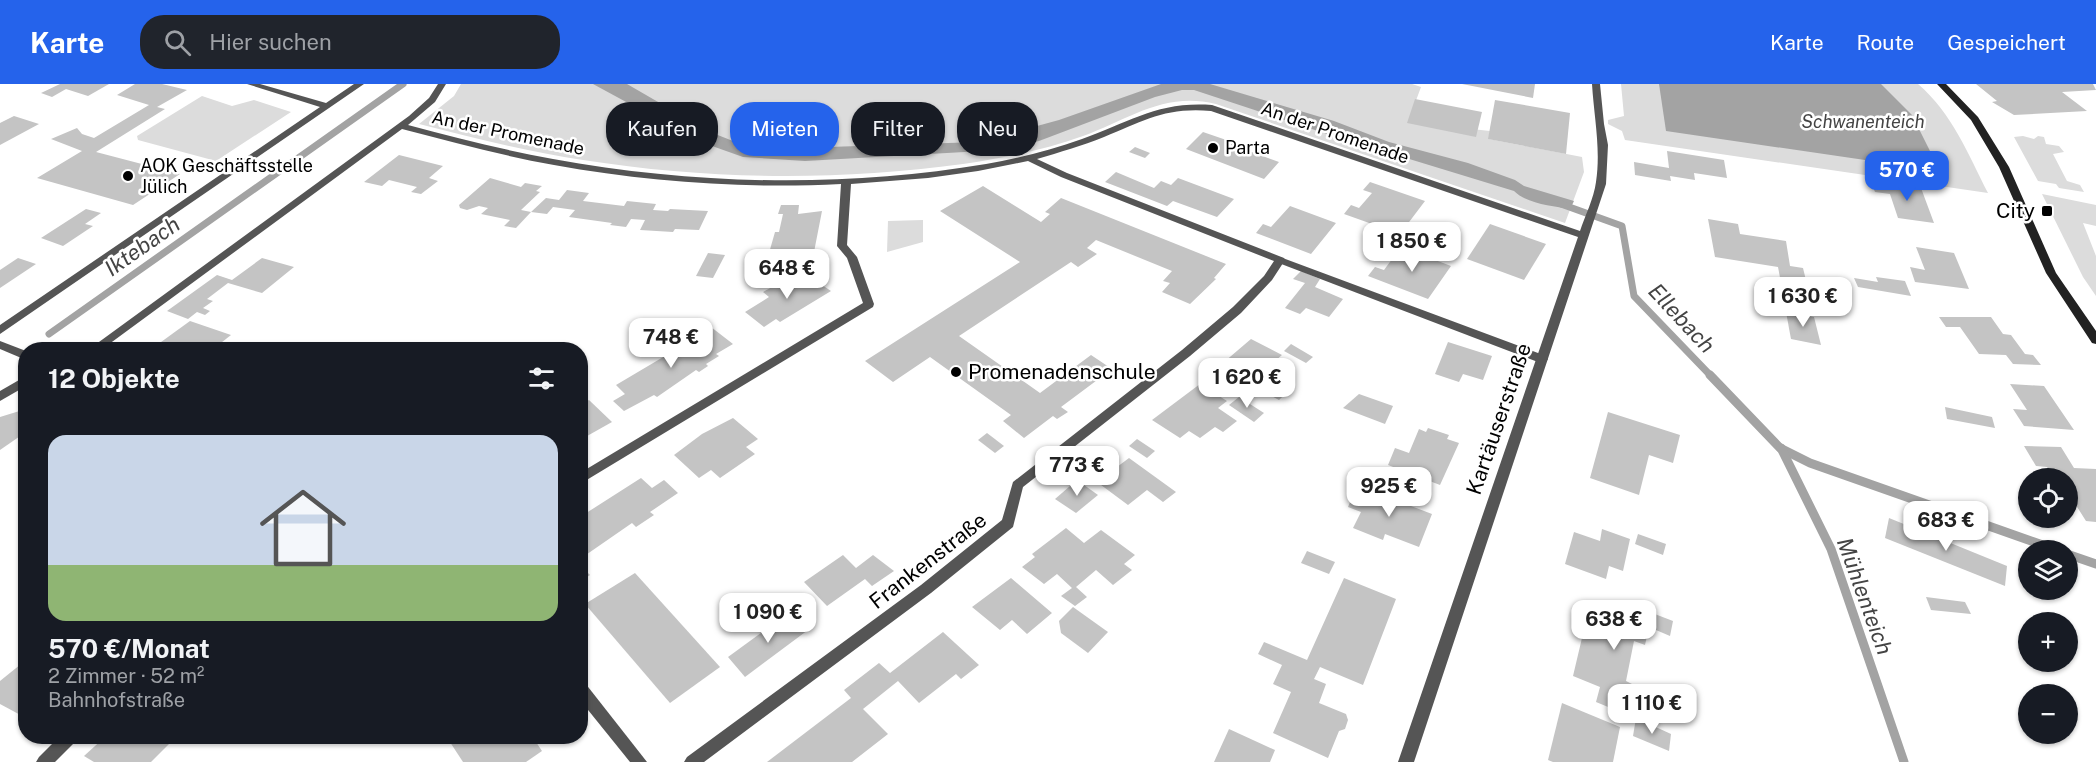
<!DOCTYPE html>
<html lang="de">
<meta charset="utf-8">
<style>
body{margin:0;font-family:"Public Sans",sans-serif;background:#20242c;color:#f1f3f6;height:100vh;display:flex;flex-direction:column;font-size:22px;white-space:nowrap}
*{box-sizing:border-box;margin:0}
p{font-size:20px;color:#9ea1a6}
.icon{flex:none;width:33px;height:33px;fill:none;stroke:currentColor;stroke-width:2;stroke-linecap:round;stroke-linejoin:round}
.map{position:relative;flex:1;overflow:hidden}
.drawer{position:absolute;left:18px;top:258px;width:570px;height:402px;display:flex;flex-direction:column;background:#171b24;border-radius:24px;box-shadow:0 2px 4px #0004}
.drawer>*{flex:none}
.banner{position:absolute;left:606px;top:18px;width:570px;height:54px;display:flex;gap:12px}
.fabs{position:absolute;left:2018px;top:384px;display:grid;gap:12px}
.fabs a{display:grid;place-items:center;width:60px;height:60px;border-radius:50%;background:#171b24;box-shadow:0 2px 4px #0004;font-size:30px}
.price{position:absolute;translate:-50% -51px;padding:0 14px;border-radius:12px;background:#fff;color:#222;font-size:20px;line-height:39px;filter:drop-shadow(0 2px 3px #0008)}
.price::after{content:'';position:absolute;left:50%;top:36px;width:18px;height:14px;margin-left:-9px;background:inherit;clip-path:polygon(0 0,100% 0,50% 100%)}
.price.current{background:#2563eb;color:#fff}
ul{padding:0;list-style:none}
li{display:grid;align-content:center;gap:12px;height:318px;padding:0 30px}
li span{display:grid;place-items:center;height:186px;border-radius:18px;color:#555}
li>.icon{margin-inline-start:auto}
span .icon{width:108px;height:108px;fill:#fffc;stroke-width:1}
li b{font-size:26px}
h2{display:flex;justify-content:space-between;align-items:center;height:72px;padding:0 30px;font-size:26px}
.tag{padding:0 21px;border-radius:24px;background:#171b24;box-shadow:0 2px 4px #0004;font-size:21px;line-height:54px}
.tag.current{background:#2563eb;color:#fff}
header{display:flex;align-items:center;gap:36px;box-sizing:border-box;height:84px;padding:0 30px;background:#2563eb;color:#fff}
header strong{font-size:28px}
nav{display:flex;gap:33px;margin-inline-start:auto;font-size:21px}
.search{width:420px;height:54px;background:#20242c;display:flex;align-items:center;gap:15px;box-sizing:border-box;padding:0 21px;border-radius:24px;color:#9ea1a6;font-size:22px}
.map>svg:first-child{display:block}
.green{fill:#dcdcdc}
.water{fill:#a3a3a3}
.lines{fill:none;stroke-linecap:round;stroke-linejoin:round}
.stream-far1{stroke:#a3a3a3;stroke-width:7}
.stream{stroke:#a3a3a3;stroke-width:9}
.building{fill:#c4c4c4}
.pedestrian{fill:#555;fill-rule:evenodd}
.minor{fill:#555;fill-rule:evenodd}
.secondary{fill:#222;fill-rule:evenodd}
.poi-dot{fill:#000;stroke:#fff;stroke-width:2}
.labels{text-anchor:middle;stroke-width:5;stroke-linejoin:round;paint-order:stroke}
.far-water-label{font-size:18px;font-style:italic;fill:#444;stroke:#fff}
.far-street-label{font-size:18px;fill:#000;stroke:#fff}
.far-poi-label{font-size:18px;fill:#000;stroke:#fff;text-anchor:start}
.poi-label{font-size:21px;fill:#000;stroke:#fff;text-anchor:end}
.street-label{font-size:21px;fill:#000;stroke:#fff}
.water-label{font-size:22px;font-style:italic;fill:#444;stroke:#fff}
</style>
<header>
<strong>Karte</strong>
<div class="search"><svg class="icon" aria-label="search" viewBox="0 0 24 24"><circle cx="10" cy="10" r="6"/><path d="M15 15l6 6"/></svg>Hier suchen</div>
<nav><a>Karte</a><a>Route</a><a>Gespeichert</a></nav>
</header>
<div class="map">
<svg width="2096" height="678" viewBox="0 0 2096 678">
<rect width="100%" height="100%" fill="#fff"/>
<!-- green -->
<g class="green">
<path d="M461,0H1412L1421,3L1408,38L1490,47L1489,55L1582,73L1584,88L1565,139L1216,20C1165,7 1129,35 1083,52C1045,66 1003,74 963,80C836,97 710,96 583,76C528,68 474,54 419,40L454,12Z"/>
<path d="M1621,0H1918C1952,29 1968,70 1988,109L1625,56L1622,47L1608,40V36L1624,32Z"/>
<path d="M202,12L232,22L254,16L291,28L216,77L138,56L137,52Z"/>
<path d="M2023,52L2034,55L2038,52L2044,53L2046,60L2059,62L2064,68L2053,70L2067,97L2080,101L2084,108L2059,104L2056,100L2038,97L2014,53Z"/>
<path d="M2042,110L2096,121V142L2083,139L2096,172V212L2083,193Z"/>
<path d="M923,136V158L887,168L888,137Z"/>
</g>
<!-- water -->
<g class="water">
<path d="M593,0H627L710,48L733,57L764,63L799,64L978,58L1059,36L1161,0H1210L1334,37L1389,58L1468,79L1515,96L1524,102L1574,117L1570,125C1553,122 1527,120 1514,107L1321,48L1194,6H1182L1155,13L1039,57L1000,66L805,77L743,73L698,57Z"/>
<path d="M1659,0H1881L1912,31L1940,87L1666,47Z"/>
</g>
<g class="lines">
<!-- stream-far1 -->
<g class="stream-far1">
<path d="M1561,120L1622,142L1634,212L1711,292"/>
<path d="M49,250L403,0"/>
</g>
<!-- stream -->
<g class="stream">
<path d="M1710,291L1780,364L1810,379L2057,466"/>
<path d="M1781,364L1831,465L1904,678"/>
<path d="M2067,470L2096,480"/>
</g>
</g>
<!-- building -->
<g class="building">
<path d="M60,0H109L88,12L66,5L52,13L41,9Z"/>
<path d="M135,0H162L187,6L157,23L165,25L96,68L180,90L133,121L37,94L82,67L51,55L77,44L82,50L94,54L149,21L117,11Z"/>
<path d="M1462,0H1535L1533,14Z"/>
<path d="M1976,0H2093L2096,6L2062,8L2087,27L2014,31L1992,18L1997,17Z"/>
<path d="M1415,15L1482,28L1476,53L1407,39Z"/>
<path d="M1495,16L1570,29L1566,70L1488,55Z"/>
<path d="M14,32L39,40L0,61V39Z"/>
<path d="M1203,48L1235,59L1233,61L1279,78L1264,95L1186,65Z"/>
<path d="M1135,63L1150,69L1145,74L1129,68Z"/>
<path d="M1667,67L1724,76L1727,94L1694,89L1695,96L1670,92L1671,97L1635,91L1634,78L1669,84Z"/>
<path d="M399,71L443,82L429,94L438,97L421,110L411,108L417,103L389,96L382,102L364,98Z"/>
<path d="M1116,88L1154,104L1161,97L1171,101L1178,94L1234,115L1217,133L1173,117L1167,122L1105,98Z"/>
<path d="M490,94L521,103L525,99L542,102L536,107L540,108L521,126L531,128L516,144L504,142L510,136L481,130L488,124L479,122L467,126L460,124L459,121Z"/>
<path d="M1370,98L1425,117L1400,150L1344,130L1351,121L1359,124L1372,109L1363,106Z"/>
<path d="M1871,98L1921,104L1934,139L1898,134L1890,110L1875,108Z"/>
<path d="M983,102L1041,138L1050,130L1045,128L1061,114L1226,180L1214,194L1216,195L1190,220L1162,208L1170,199L1163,197L1172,187L1096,156L1087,164L1097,170L1078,183L1071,178L959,252L1040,309L1091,271L1112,285L1061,323L1068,328L1057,335L1053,332L1024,354L1003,337L1011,331L930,273L893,298L865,277L1020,178L940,127Z"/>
<path d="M567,106L589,109L583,117L624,122L627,117L656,120L653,126L668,127L670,125L708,127L699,146L675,145L673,148L640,146L645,136L631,135L626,143L610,141L612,139L569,133L575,126L553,123L547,130L531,128L546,114L559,116Z"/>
<path d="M781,121H799L798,130L822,127L814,168L802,169L799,183L776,184V169H769L775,148H779L783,130H778Z"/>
<path d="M1290,122L1336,139L1311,170L1256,149L1263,140L1271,143Z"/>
<path d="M86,125L101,129L85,140L93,142L63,162L41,154Z"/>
<path d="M1708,135L1738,140L1740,150L1786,157L1790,182L1803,184L1813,225L1785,220L1778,183L1715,173Z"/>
<path d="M1490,140L1546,160L1524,196L1467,175Z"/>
<path d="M1401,163L1451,182L1428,215L1368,192L1375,183L1384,186Z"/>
<path d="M1916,163L1954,169L1969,205L1915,198L1910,183L1925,186Z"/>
<path d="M708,169L725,171L713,194L696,192Z"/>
<path d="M18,174L36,180L0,204V186Z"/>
<path d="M262,174L294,183L262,209L228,199L207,215L213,217L203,224L210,227L205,231L197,228L188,235L167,227L217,191L232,196Z"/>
<path d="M1301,187L1320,195L1315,203L1343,215L1329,233L1306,224L1300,230L1285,224L1305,199L1293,195Z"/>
<path d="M807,191L831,207L780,238L776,235L764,243L745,228L769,213L763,208L781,198L788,203Z"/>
<path d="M1876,193L1905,197L1911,212L1858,203L1854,194L1878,198Z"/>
<path d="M1786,228L1814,233L1821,261L1791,255Z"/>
<path d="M1939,233H1991L2003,250L2011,251L2025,270L2033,271L2041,281L2013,280L2006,271L1979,270L1960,243H1946Z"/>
<path d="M190,237L231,251L212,266H150Z"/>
<path d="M711,243L733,260L716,270L719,272L706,280L708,282L699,288L696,286L657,313L654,311L624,327L613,317L625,310L616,301L670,269L672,271L699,256L695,253Z"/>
<path d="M1251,255L1282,271L1275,277L1290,285L1280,295L1293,302L1279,316L1217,284Z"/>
<path d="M1448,258L1492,272L1483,296L1463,290L1459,298L1435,290Z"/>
<path d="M1291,260L1313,273L1306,279L1284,267Z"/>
<path d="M1200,300L1227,317L1218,324L1237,337L1223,348L1215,343L1200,354L1189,347L1180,354L1152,336Z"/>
<path d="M2010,300L2044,302L2074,346L2024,342L2013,325L2027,326Z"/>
<path d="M1359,310L1393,322L1385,340L1343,324Z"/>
<path d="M1239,313L1264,329L1254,338L1229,321Z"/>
<path d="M589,316L612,338L580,356V321Z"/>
<path d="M1945,323L1992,333L1995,344L1947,335Z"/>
<path d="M26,325V348L0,366V333Z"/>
<path d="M1608,328L1680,351L1673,379L1649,371L1639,411L1590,394Z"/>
<path d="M733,334L758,355L746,363L755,370L720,394L711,386L699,394L674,371L702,350Z"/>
<path d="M1428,344L1449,351L1447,355L1459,359L1440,401L1388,381L1395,364L1409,369L1419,345L1426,348Z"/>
<path d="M987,349L1004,362L995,369L978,356Z"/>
<path d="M1137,355L1155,367L1147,374L1129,362Z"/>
<path d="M2024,362L2061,363L2074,384L2096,385V438L2086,437L2067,407V394H2054L2047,383L2036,382Z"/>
<path d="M1129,374L1176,408L1163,418L1147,406L1128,421L1097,398Z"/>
<path d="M641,394L652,404L664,396L678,409L650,428L654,431L636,443L632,439L580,475V433Z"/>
<path d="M1077,396L1098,411L1076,429L1055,415Z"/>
<path d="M1356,404L1368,408L1369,406L1432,430L1419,463L1385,450L1383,456L1353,444L1361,428L1348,423Z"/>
<path d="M1889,434L2007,482L2005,502L1885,454Z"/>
<path d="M1066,444L1084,459L1101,446L1135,471L1124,480L1132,486L1113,501L1096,486L1076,503L1087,513L1075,522L1061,512L1072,504L1057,490L1044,500L1022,483L1035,473L1032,470Z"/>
<path d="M1602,445L1630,455L1623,487L1609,482L1606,495L1565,480L1574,448L1600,457Z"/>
<path d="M1638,450L1666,460L1663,471L1635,460Z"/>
<path d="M1307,467L1335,478L1329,490L1301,479Z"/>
<path d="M843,471L856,484L873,471L894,487L872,502L865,495L827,522L804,498Z"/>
<path d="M580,481L590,491L580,498Z"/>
<path d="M635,489L720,583L670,619L585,520Z"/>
<path d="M1011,494L1052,529L1027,550L1012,536L1000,546L972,523Z"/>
<path d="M1344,494L1396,515L1363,601L1320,583L1314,595L1326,600L1319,619L1346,630L1348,636L1345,645L1339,647L1328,674L1273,649L1291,608L1273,600L1282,581L1258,570L1264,558L1307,576Z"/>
<path d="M1926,513L1965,518L1971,530L1931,526Z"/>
<path d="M1626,519L1673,537L1670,552L1649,543L1645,561L1634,557L1626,597L1632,600L1630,612L1634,613L1630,632L1596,618L1600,603L1573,592L1590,520L1623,533Z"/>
<path d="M1073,523L1108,548L1088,569L1061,549L1059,537Z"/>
<path d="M791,527L808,546L745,593L728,573Z"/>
<path d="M943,548L979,581L961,595L956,590L919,619L898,597L863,625L888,650L852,678H767L851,614L844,606L879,579L890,589Z"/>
<path d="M26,576V634L0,620V597Z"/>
<path d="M1562,619L1620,643L1613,678H1553L1548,676Z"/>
<path d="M1636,634L1671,650L1669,667L1633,652Z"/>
<path d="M1229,645L1275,666L1270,678H1214Z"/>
<path d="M106,652H177L151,678H94L84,672Z"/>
<path d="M446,652H532L542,667L526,678H463Z"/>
</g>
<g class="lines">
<!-- pedestrian -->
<path class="pedestrian" d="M1280,173L1546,272L1548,275L1546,278H1538L1276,178L1275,176L1276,174Z"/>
<!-- minor -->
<g class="minor">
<path d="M247,0H260L326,19L354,0H364L0,250V241L320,23Z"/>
<path d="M438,0H446L435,18L408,41C456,54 504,66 553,75C695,101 844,104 986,80C1019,74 1051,66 1082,55C1130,38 1158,17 1212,21L1580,147C1585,132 1594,114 1596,98C1601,65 1594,33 1592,0H1600L1604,40L1608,61L1606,100L1414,678H1398L1578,153L1211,27C1165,23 1144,37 1104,53C1082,62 1060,68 1037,75L1067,89L1284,174L1285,176L1272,196L1241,229L1190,272L1023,403L1013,443L931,509L704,678H684L687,673L921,501L1002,436L1013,398L1182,266L1233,223L1264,192L1274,177L1061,93L1028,77L978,87L928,94L851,100L847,161L857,173L874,220L873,223L580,400V389L863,219L847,174L837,162L841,100C746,105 648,98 554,81C503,72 453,58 402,45L101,266H88L409,32L429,14Z"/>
<path d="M0,257L26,267V276L0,265Z"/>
<path d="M26,292V302L0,317V307Z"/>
<path d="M580,598L585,599L647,678H630L580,616Z"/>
<path d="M60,652H78L76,657L55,678H36L39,673Z"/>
</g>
<!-- secondary -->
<path class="secondary" d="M1937,0H1946L1978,33L2009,83L2056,189L2096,247V260L2092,259L2046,189L1999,83L1971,36Z"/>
</g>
<!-- markers -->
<g class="poi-dot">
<circle cx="1213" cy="64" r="6"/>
<circle cx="128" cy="92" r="6"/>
<rect x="2041" y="121" width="12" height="12" rx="3"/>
<circle cx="956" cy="288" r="6"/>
</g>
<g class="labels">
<!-- far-water labels -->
<g class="far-water-label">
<text x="1863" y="44">Schwanenteich</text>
</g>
<!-- far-street labels -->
<g class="far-street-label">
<text transform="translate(508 49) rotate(12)" y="6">An der Promenade</text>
<text transform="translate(1335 49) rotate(19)" y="6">An der Promenade</text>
</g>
<!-- far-poi labels -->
<g class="far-poi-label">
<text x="1225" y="70">Parta</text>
<text x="140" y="88">AOK Geschäftsstelle<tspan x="140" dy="21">Jülich</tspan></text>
</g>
<!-- poi labels -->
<g class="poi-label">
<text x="2035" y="134">City</text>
<text x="968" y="295" text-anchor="start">Promenadenschule</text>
</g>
<!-- street labels -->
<g class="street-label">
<text transform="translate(1499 335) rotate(-71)" y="7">Kartäuserstraße</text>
<text transform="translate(928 477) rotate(-38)" y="7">Frankenstraße</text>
</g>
<!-- water labels -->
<g class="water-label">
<text transform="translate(142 162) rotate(-35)" y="8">Iktebach</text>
<text transform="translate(1682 234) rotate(47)" y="8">Ellebach</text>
<text transform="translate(1865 512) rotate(70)" y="8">Mühlenteich</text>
</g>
</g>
</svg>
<div class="fabs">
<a><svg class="icon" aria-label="locate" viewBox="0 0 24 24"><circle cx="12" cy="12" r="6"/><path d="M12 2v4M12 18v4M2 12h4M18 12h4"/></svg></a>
<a><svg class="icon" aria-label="layers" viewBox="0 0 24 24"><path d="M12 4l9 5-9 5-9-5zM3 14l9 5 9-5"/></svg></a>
<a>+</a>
<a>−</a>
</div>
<b class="price current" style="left:1907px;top:118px">570 €</b>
<b class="price" style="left:1412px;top:189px">1 850 €</b>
<b class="price" style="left:787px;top:216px">648 €</b>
<b class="price" style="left:1803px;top:244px">1 630 €</b>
<b class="price" style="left:671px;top:285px">748 €</b>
<b class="price" style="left:1247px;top:325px">1 620 €</b>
<b class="price" style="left:1077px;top:413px">773 €</b>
<b class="price" style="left:1389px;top:434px">925 €</b>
<b class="price" style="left:1946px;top:468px">683 €</b>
<b class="price" style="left:768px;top:560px">1 090 €</b>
<b class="price" style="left:1614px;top:567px">638 €</b>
<b class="price" style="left:1652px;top:651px">1 110 €</b>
<div class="banner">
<a class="tag">Kaufen</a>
<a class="tag current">Mieten</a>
<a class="tag">Filter</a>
<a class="tag">Neu</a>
</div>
<section class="drawer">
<h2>12 Objekte<svg class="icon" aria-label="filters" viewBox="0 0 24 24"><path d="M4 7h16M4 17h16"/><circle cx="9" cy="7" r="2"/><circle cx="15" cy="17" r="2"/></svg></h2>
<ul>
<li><span style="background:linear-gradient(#c9d6e8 70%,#8fb573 0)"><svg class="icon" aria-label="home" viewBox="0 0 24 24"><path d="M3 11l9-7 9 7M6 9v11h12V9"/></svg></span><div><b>570 €/Monat</b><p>2 Zimmer · 52 m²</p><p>Bahnhofstraße</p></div></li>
</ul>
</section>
</div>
